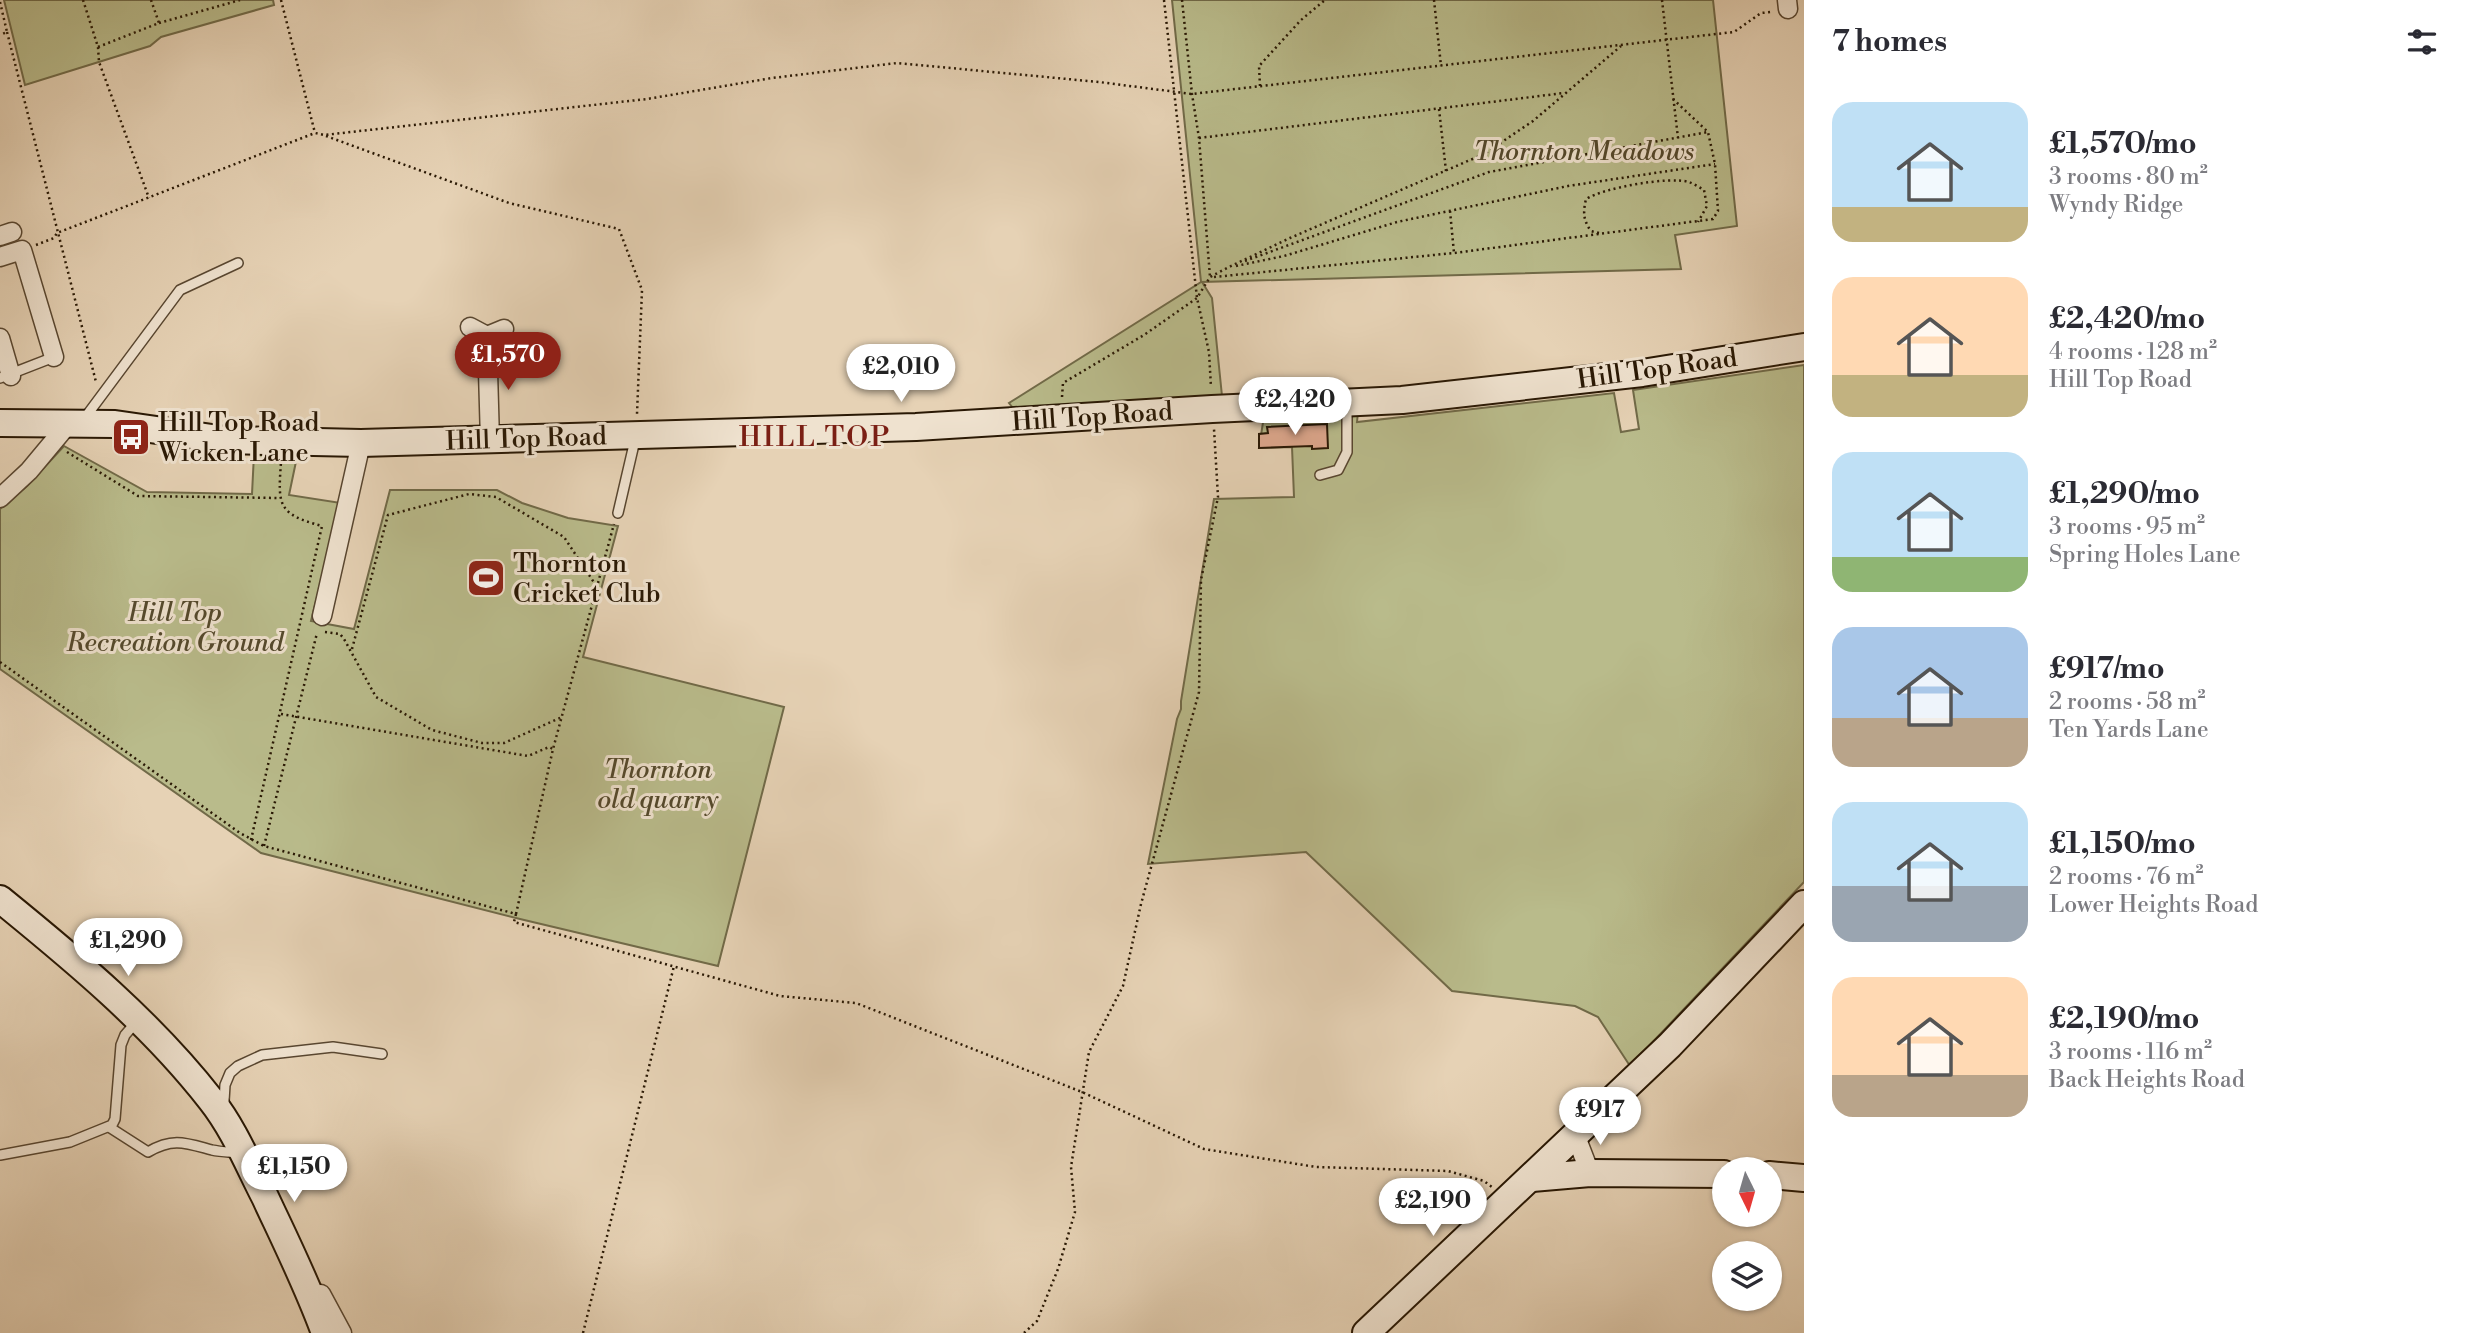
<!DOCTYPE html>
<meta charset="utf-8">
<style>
body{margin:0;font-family:"Libre Bodoni",serif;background:#f2f2f3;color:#2b2b33;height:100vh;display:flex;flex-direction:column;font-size:26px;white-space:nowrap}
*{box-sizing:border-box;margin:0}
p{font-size:23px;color:#7c7c81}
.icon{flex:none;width:38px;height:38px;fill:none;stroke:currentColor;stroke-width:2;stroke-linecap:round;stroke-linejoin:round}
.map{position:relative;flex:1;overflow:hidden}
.details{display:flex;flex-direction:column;background:#fff;width:665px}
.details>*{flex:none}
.needle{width:46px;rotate:175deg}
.tools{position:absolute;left:1712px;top:1157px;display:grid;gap:14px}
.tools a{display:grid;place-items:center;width:70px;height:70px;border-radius:50%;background:#fff;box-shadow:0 2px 5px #0004;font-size:35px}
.price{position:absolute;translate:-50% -60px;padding:0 16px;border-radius:24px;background:#fff;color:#222;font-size:23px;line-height:46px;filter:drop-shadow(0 2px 4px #0008)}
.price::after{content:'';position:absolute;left:50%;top:42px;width:21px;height:16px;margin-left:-10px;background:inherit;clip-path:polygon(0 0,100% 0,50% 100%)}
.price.current{background:#8f2418;color:#fff}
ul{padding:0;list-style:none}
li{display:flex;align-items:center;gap:21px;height:175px;padding:0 28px}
li span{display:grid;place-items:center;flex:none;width:196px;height:140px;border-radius:21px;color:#555}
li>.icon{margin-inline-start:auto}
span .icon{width:84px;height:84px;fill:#fffc;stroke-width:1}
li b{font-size:30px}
h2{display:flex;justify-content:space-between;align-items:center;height:84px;padding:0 28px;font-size:30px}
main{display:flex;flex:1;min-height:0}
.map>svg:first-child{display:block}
.green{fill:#b9bb8b;stroke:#716a48;stroke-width:2}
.building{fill:#dea88e;stroke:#291804;stroke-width:2}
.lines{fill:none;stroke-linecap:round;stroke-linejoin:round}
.lane-casing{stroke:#584630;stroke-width:12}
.street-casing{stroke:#584630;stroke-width:21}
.secondary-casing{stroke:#291804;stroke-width:30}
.path{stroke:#291804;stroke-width:2.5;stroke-dasharray:2 3.5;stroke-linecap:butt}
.lane{stroke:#efe2cf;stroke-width:9}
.street{stroke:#efe2cf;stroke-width:18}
.secondary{stroke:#efe2cf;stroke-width:26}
.labels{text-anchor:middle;stroke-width:6;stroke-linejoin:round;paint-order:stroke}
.park-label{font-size:26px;font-style:italic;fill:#54492c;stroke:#efe2cf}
.street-label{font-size:26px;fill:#291804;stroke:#efe2cf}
.poi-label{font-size:26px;fill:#291804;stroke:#efe2cf;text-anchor:start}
.neighbourhood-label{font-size:28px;letter-spacing:2px;fill:#7a1f14;stroke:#efe2cf}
</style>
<main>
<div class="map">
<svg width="1804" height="1333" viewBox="0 0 1804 1333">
<rect width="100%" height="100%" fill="#e6d2b5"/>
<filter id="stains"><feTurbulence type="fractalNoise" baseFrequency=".00286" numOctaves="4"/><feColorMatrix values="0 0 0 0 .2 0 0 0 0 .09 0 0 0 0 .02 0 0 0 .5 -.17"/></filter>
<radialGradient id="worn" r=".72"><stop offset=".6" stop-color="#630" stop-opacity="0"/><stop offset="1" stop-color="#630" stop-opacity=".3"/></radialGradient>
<!-- green -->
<g class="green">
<path d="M4,0H273L274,5L161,37L150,46L25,85Z"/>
<path d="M1172,0H1713L1737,226L1675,235L1681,269L1202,282L1212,298L1222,396L1017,413L1009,403L1201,282Z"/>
<path d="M1804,365V882L1630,1066L1598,1017L1575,1006L1452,991L1306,852L1148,864L1177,719L1181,709V701L1214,499L1294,497L1292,447L1259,448L1264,416L1358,412L1357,422L1614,393L1621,432L1639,429L1633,390Z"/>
<path d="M64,446L147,492L252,494L254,454L298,452L289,495L341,503L311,621L354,629L390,490H497L522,503L568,518L618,526L583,657L784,707L718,966L520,919L261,853L0,669V509L27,486Z"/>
</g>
<!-- building -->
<path class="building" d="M1327,424L1328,448L1312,449V446L1259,448V434L1268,433L1267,427Z"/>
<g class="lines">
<defs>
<g id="lane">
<path d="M0,378L54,357"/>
<path d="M84,419L180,290L238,263"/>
<path d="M1320,475L1338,470L1347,452V405"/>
<path d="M618,513L635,440"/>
<path d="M221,1105L224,1101L225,1085L230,1073L238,1066L262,1055L333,1047L382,1054"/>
<path d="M109,1127L148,1152C173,1137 186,1143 212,1150C221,1152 231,1152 240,1153"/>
<path d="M0,1155L70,1142L112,1125L115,1119L121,1045L125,1035L137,1021"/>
<path d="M262,1187L308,1177"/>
</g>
<g id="street">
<path d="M1787,0L1788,9"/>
<path d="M0,236L12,232"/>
<path d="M0,257L22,250L54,357"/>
<path d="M470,327L487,336"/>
<path d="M0,338L11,376"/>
<path d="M490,441L487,336L504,329"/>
<path d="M0,498L29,471L69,423"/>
<path d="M322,616L361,443"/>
<path d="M1575,1134L1590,1173"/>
<path d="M321,1294L342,1333"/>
</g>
<g id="secondary">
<path d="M0,423L115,424L226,440L361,443L916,427L1212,409L1402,400L1642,373L1804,347"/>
<path d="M0,899C75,960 151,1023 211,1100C234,1129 248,1164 265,1197C286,1242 308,1286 325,1333"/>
<path d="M1769,1175L1804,1178"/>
<path d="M1532,1178L1590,1173L1724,1174"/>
<path d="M1366,1333L1670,1045L1804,904"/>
</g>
</defs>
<!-- lane casing -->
<use href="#lane" class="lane-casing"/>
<!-- street casing -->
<use href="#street" class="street-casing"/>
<!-- secondary casing -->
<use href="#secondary" class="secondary-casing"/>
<!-- path -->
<g class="path">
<path d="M83,0L98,47L99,62L149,198"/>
<path d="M281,0L315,133"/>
<path d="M1164,0L1197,298L1209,352L1211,387"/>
<path d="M1182,0L1192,94L1199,138L1210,277"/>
<path d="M1434,0L1441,66"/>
<path d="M1662,0L1678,138"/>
<path d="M0,2L7,32L0,35"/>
<path d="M159,23L240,0"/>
<path d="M7,32L96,382"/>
<path d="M98,47L159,23L151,0"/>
<path d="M1260,86L1259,66L1301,20L1325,0"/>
<path d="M1439,109L1446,171"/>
<path d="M326,136L509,203L619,229L642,290L637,414"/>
<path d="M1199,138L1564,93"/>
<path d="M1450,211L1454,253"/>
<path d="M1599,233L1591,231C1583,220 1583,212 1586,199C1603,188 1669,176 1689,182C1694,184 1699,187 1704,190L1707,206L1698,222"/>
<path d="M36,245L54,238L57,233L315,133L324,135L647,99L772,78L897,63L1099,82L1192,94L1734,32L1761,13L1771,12"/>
<path d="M1245,261L1489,172L1708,132"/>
<path d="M1236,266L1284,256L1397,222L1449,211L1568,186L1715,164"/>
<path d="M1214,277L1454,253L1713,219L1718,211L1715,164L1708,132L1673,99"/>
<path d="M1062,397L1063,383L1144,335L1197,298L1210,277L1229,267L1290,238L1484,154L1533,121L1621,46"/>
<path d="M67,452L138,496L279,498"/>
<path d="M325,632L340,634L344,639L376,697L432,730L482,743H504L562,717"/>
<path d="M352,649L388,515L469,494L496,497L564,537L597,587"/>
<path d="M0,662L240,833L264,846L516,914L514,922L780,996L856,1003L1082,1092L1204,1149L1316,1167L1448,1171L1484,1181L1492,1187"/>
<path d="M281,714L528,756L549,747L553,749"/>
<path d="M251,840L322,526C277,514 278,505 281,462"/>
<path d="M264,846L317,633"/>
<path d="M516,914L553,749L614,524"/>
<path d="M583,1333L674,966"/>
<path d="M1024,1333L1037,1321L1058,1269L1075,1212L1071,1167L1089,1052L1123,986L1141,904L1199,692L1201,580L1218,497L1214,429"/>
</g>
<!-- lane -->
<use href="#lane" class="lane"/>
<!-- street -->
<use href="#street" class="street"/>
<!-- secondary -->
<use href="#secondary" class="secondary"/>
</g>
<!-- icons -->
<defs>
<symbol id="bus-square" viewBox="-11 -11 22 22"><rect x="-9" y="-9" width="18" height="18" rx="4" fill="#8f2418" stroke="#efe2cf"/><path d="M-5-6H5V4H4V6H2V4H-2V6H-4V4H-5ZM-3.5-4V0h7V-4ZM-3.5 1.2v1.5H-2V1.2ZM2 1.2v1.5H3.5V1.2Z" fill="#fff"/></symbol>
<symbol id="stadium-square" viewBox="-11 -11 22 22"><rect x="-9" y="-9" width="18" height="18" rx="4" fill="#8f2418" stroke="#efe2cf"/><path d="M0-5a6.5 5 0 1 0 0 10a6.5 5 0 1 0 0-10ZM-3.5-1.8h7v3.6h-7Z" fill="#fff"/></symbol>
</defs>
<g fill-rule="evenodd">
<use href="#bus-square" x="109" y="415" width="44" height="44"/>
<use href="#stadium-square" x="464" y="556" width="44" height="44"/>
</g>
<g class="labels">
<!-- park labels -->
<g class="park-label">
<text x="1584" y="160">Thornton Meadows</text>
<text x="175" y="621">Hill Top<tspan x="175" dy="30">Recreation Ground</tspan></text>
<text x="658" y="778">Thornton<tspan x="658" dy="30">old quarry</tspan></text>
</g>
<!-- street labels -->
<g class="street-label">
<text transform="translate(1657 368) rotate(-8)" y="9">Hill Top Road</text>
<text transform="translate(1092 416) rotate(-4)" y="9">Hill Top Road</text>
<text transform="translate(526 438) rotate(-2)" y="9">Hill Top Road</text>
</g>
<!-- poi labels -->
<g class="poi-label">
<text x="158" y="431">Hill Top Road<tspan x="158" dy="30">Wicken Lane</tspan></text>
<text x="513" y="572">Thornton<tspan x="513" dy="30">Cricket Club</tspan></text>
</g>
<!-- neighbourhood labels -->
<g class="neighbourhood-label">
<text x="815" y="446">HILL TOP</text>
</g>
</g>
<rect width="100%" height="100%" filter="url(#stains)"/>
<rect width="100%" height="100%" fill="url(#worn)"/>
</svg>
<div class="tools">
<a><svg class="needle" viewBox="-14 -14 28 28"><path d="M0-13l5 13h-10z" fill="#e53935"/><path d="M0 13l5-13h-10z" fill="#7c7c81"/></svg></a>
<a><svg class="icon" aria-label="layers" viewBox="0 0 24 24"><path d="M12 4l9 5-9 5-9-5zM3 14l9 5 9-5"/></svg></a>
</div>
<b class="price current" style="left:508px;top:392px">£1,570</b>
<b class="price" style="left:901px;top:404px">£2,010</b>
<b class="price" style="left:1295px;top:437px">£2,420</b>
<b class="price" style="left:128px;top:978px">£1,290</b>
<b class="price" style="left:1600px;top:1147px">£917</b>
<b class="price" style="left:294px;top:1204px">£1,150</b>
<b class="price" style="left:1433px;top:1238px">£2,190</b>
</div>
<section class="details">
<h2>7 homes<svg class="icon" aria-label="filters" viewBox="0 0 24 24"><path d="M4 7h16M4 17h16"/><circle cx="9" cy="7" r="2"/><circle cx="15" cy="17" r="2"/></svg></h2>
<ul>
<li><span style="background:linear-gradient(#bfe0f5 75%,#c2b280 0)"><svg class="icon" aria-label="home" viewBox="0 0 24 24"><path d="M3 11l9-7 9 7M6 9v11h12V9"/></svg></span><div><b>£1,570/mo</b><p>3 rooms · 80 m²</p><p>Wyndy Ridge</p></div></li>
<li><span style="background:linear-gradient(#ffd9b3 70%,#c2b280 0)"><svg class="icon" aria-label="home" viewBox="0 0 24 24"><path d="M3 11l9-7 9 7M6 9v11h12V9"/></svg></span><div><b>£2,420/mo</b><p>4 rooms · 128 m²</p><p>Hill Top Road</p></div></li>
<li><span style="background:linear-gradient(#bfe0f5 75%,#8fb573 0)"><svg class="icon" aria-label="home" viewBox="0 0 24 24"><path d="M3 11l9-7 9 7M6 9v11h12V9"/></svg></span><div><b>£1,290/mo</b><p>3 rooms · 95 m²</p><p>Spring Holes Lane</p></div></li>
<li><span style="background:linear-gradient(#a9c7e8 65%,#b9a48a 0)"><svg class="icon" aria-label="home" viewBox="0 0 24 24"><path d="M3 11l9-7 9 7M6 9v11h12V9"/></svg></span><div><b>£917/mo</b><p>2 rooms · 58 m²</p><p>Ten Yards Lane</p></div></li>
<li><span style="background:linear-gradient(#bfe0f5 60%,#9aa5b1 0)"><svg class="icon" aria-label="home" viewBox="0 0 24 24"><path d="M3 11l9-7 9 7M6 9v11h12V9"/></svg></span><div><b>£1,150/mo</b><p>2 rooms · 76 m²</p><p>Lower Heights Road</p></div></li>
<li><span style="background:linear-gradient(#ffd9b3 70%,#b9a48a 0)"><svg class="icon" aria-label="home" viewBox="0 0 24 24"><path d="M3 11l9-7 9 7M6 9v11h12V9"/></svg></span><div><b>£2,190/mo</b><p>3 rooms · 116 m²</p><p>Back Heights Road</p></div></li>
</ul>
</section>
</main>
